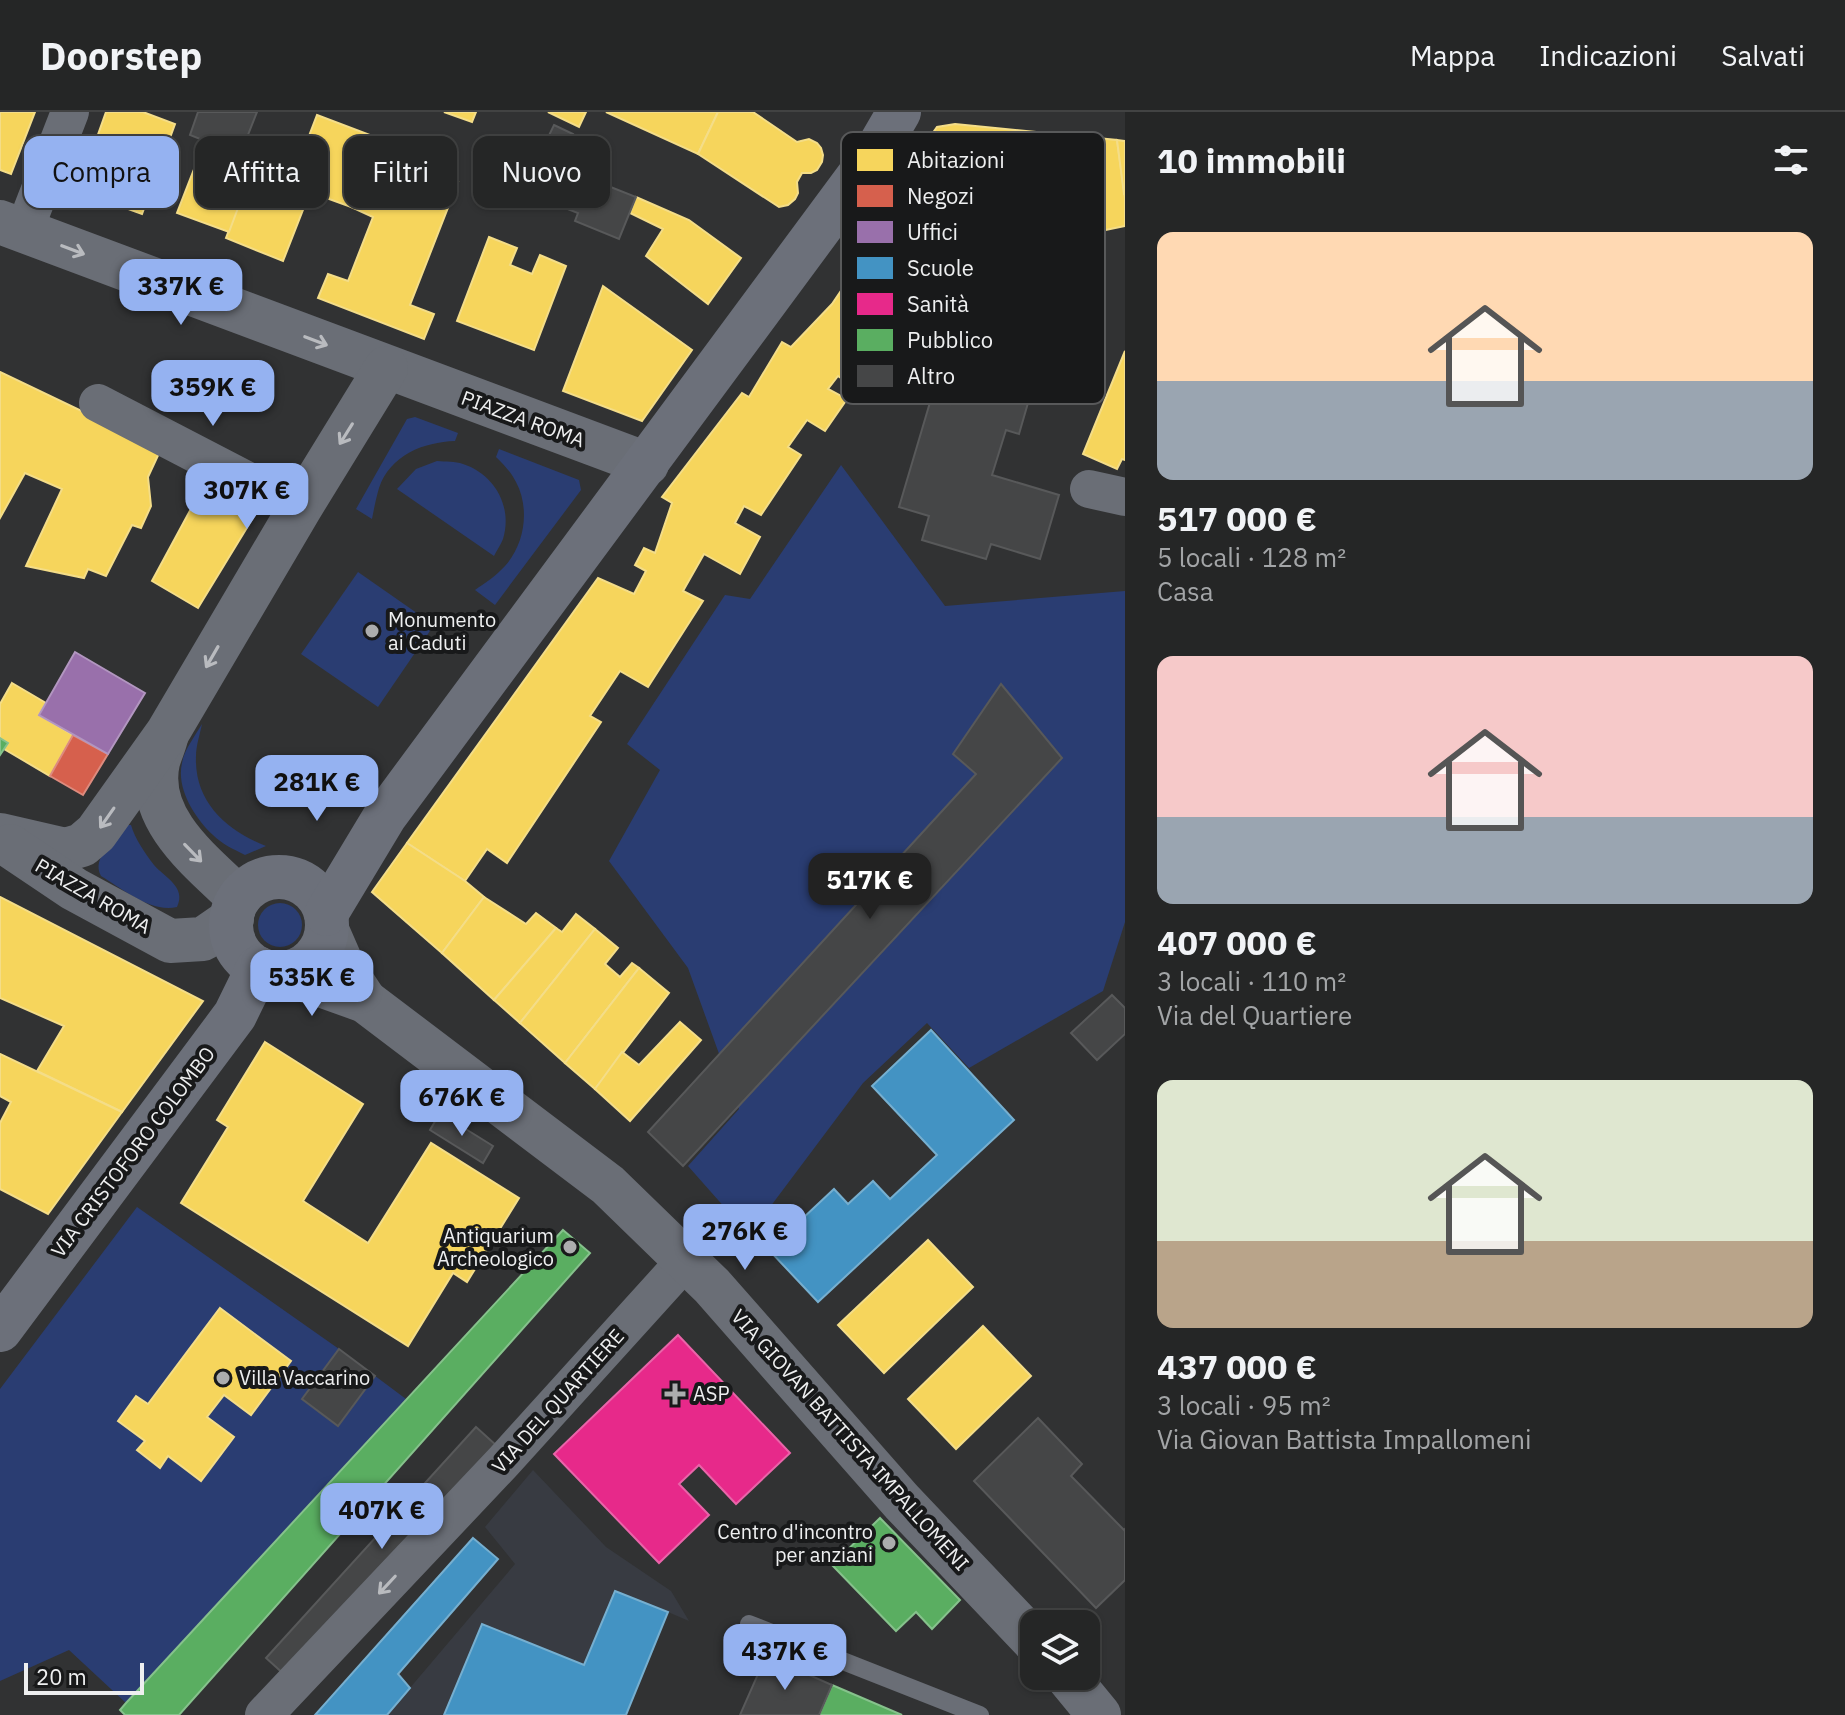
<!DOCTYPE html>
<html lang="it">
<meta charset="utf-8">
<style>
body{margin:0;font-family:"IBM Plex Sans",sans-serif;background:#2d2e2e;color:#f1f3f6;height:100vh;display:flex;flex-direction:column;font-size:30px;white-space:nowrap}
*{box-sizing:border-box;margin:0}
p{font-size:26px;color:#a3a5a7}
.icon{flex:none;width:44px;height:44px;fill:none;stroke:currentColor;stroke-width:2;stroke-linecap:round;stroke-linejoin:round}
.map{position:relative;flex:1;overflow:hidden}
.details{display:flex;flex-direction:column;background:#252626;width:720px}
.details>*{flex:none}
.guide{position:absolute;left:24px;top:24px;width:760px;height:72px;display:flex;gap:16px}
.buttons{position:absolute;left:1020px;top:1498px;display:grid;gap:16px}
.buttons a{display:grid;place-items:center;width:80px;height:80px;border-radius:16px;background:#252626;box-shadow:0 2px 6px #0004,0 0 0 2px #424343;font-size:40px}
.scale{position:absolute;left:24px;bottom:20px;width:120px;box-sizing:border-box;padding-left:8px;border:4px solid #eeeff0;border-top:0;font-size:22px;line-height:28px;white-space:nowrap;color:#eeeff0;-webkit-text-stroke:6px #18191a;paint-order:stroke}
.price{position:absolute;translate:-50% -68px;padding:0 18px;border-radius:16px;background:#95b2f1;color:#111;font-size:26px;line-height:52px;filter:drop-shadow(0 2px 4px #0008)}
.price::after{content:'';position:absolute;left:50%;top:48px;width:24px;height:18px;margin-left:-12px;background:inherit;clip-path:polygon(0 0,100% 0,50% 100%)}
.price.active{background:#222;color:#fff}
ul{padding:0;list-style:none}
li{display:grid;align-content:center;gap:16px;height:424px;padding:0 32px}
li span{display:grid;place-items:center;height:248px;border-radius:16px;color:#555}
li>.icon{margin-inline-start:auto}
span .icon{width:144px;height:144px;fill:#fffc;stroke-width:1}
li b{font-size:34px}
h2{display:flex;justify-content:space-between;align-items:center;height:96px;padding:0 32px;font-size:34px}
.chip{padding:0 28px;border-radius:16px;background:#252626;box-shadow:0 2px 6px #0004,0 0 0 2px #424343;font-size:28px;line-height:72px}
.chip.active{background:#95b2f1;color:#111}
header{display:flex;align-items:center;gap:48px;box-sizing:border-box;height:112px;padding:0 40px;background:#252626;border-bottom:2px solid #424343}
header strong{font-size:38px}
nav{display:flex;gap:44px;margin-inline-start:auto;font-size:28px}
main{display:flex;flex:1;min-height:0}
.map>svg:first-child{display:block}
.built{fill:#383b42}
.green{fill:#2a3d72}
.homes{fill:#f6d55c;stroke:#f4dd88;stroke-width:2}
.shops{fill:#d6604d;stroke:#dd8b7e;stroke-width:2}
.offices{fill:#9970ab;stroke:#b296c0;stroke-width:2}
.schools{fill:#4393c3;stroke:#76afd0;stroke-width:2}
.health{fill:#e7298a;stroke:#e964a9;stroke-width:2}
.public{fill:#5aae61;stroke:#86c28c;stroke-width:2}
.building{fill:#454647;stroke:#58595a;stroke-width:2}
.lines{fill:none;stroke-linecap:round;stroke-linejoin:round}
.service{stroke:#6a6e76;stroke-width:18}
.minor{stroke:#6a6e76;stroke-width:38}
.tertiary{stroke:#6a6e76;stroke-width:44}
.secondary{stroke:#6c707a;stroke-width:44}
.oneway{stroke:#b9bbbf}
.poi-dot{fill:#acadae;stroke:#18191a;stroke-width:3}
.labels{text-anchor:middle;stroke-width:8;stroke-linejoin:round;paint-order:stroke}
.street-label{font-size:20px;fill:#eeeff0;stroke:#18191a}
.poi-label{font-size:20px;fill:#eeeff0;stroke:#18191a;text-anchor:start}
.key{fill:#18191a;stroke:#58595a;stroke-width:2}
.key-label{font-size:22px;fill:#eeeff0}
</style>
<header>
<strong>Doorstep</strong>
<nav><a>Mappa</a><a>Indicazioni</a><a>Salvati</a></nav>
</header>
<main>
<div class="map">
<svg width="1125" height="1603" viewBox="0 0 1125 1603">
<rect width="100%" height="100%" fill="#313233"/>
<!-- built -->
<path class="built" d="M533,1358L606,1435L671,1479L689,1509L668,1500L626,1603H387L515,1452L485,1415Z"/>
<!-- green -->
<g class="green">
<path d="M415,305L458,321L455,329C424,330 390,343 379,376C376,386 374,397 372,407L356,397L407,307Z"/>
<path d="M499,337L579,368L581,378L495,493L475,478C485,471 496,464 505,454C525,432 530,396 516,370C511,360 504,353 496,345Z"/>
<path d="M437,349C446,350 455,349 463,352C494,362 513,394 503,427C501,432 497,438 494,444L397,377L416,357Z"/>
<path d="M841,353L945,494L1125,479V810L1103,879L969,956L927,911L863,971L749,1123L688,1054L739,997L688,856L609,749L660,658L627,632L725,483L750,487Z"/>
<path d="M358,460L434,513L378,595L301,542Z"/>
<path d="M202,612C200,622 196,634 196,644C194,690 227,719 266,734L245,743C233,737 222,732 213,723C195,706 176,677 182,651C184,638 195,624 202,612Z"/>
<path d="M124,713H131C135,727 145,741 154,753C164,765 187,775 177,795C150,801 123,777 101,764C91,745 115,730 124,713Z"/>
<circle cx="280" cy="813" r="22"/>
<path d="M137,1095L339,1237L406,1287L126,1591L69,1538L0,1569V1277Z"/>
</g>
<!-- homes -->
<g class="homes">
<path d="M0,0H35L11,62L0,58Z"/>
<path d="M106,0H143L175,12L142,102L78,79Z"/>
<path d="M444,0H476L472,10Z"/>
<path d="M548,0H586L579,15Z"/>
<path d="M606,0H718L698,42Z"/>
<path d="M718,0H753L797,30L809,27L817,31L821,36L823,43L822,50L817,58L811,61H802L797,70L798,81L795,87L788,93L779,95L698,42Z"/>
<path d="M317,3L378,26L351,95L310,80L283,149L226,126L256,48L294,63Z"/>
<path d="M955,12L1066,23L1083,106L1056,112L1048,82L993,79L984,94L976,89L908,187L927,200L905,234L883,218L874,234L895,249L872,288L838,264L828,277L847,287L825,319L807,308L788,335L801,343L761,403L744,394L735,411L760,425L740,462L704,442L683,479L703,489L648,575L620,559L590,604L601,610L507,751L487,737L465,769L407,731L598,466L634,482L646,459L635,453L644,436L655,441L672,391L662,385L742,281L749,285L782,230L791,235L832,192L926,53L916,45L937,15Z"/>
<path d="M1066,23L1117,28L1125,86V114L1086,122Z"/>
<path d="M1117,28L1125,29V82H1124Z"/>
<path d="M205,29L256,48L229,120L177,101Z"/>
<path d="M374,38L458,70L410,193L434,202L424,227L318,186L328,162L348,169L373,105L351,95Z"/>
<path d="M636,85L689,108L741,146L708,192L646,144L663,117L630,101Z"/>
<path d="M489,125L517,136L510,153L532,162L540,143L566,154L534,238L457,209Z"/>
<path d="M603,174L692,238L642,309L563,279Z"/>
<path d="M1125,239V348L1122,347L1117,357L1083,342Z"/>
<path d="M0,260L161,337L148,365L151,394L141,416L132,413L106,464L88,457L84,466L26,454L62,377L25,361L0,406Z"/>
<path d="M206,369L259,396L198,496L152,469Z"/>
<path d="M12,571L46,591L39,603L73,623L50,664L4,637L8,631L0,626V592Z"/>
<path d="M407,731L465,769L484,785L442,841L372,780Z"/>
<path d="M0,785L203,889L122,1000L37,959L64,914L0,886Z"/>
<path d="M484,785L526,812L536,801L556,816L494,888L442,841Z"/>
<path d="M576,802L595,817L520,911L494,888L556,816L562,820Z"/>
<path d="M595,817L618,836L605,852L620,865L632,851L639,856L565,951L520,911Z"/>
<path d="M639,856L669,881L595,977L565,951Z"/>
<path d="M680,910L701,928L630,1009L595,977L622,940L639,953Z"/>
<path d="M265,930L363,992L303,1089L368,1131L431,1031L519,1086L467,1170L453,1161L408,1234L181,1091L228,1015L217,1008Z"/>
<path d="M0,942L122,1000L48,1102L0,1077V1011L11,990L0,984Z"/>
<path d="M928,1128L973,1175L884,1261L838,1213Z"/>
<path d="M220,1196L291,1249L251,1303L224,1283L207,1305L234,1325L201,1369L168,1344L160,1356L137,1338L145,1329L118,1309L136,1284L148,1292Z"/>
<path d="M983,1214L1031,1264L956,1337L908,1287Z"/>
</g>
<!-- shops -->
<path class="shops" d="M73,623L108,642L83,683L50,664Z"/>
<!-- offices -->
<path class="offices" d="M75,540L145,581L108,642L39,603Z"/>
<!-- schools -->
<g class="schools">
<path d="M931,918L1014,1008L818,1190L769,1138L834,1077L848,1092L873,1069L890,1087L937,1043L872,974Z"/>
<path d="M473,1426L498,1447L398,1562L410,1576L387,1603H315Z"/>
<path d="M615,1479L668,1500L626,1603H444L482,1512L584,1553Z"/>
</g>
<!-- health -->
<path class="health" d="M678,1223L790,1341L736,1392L699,1353L679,1372L709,1403L659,1451L554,1342Z"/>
<!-- public -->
<g class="public">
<path d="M0,626L8,631L0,643Z"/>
<path d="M563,1118L590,1141L179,1603H125L120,1598L126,1591Z"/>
<path d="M880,1406L960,1488L932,1517L916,1500L896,1519L832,1453Z"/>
<path d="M832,1573L902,1603H819Z"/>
</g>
<!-- building -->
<g class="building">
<path d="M198,0H257L240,43L190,23Z"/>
<path d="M554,13L573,22L558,53L539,44Z"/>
<path d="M534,50L554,59L547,75L527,66Z"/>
<path d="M598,70L636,85L619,127L575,109L578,101L552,91L557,78L590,91Z"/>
<path d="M968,232L1039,253L1019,322L1006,318L992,363L1059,383L1040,447L991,432L986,447L922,428L929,404L899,395L931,287L950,292Z"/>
<path d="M1001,572L1062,646L683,1054L648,1020L976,662L953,642Z"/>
<path d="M1112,883L1125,896V922L1097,948L1071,921Z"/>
<path d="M440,1001L493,1034L483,1051L430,1018Z"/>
<path d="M339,1237L375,1264L338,1314L302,1287Z"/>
<path d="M1038,1306L1082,1352L1071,1364L1124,1418L1125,1417V1468L1096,1496L974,1369Z"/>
<path d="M476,1315L497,1334L286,1564L266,1546Z"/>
<path d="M766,1544L832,1573L819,1603H740Z"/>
</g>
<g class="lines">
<!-- service -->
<path class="service" d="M749,1512L980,1603"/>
<!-- minor -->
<g class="minor">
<path d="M24,119L70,0"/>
<path d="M98,291L300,396"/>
<path d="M1089,377L1125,385"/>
<path d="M264,1603L504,1349L686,1148"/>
</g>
<!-- tertiary -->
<g class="tertiary">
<path d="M0,110L647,352"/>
<path d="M166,626C164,634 160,642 158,650C145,708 203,751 239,786"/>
<path d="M0,723L65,738L82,733L96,721L168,620L300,396L386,256"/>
<path d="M10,734L74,777L170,829L203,827L232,807"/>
<path d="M327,818L344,857L365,889"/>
<path d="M280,861L326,875L365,889L608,1073L712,1174L902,1390L1034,1529"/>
<path d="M1067,1564L1099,1603"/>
</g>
<!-- secondary -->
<g class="secondary">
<circle cx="279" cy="813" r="48"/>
<path d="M326,802L385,704L874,43L899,0"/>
<path d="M0,1218L235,903L258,856"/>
</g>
</g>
<!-- one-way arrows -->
<defs><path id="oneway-shaft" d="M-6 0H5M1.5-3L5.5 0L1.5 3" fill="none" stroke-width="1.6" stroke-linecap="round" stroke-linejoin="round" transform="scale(2)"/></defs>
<g class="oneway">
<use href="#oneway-shaft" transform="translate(73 138) rotate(21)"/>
<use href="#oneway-shaft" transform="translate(316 229) rotate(21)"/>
<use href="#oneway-shaft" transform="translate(346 322) rotate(122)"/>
<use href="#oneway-shaft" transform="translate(212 545) rotate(120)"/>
<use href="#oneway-shaft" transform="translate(107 706) rotate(125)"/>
<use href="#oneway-shaft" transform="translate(193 741) rotate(46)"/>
<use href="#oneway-shaft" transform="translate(387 1473) rotate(133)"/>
</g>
<!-- markers -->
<g class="poi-dot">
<circle cx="372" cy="519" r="8"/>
<circle cx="570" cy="1135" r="8"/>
<circle cx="223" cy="1266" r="8"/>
<path d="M671 1270h8v8h8v8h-8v8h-8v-8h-8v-8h8z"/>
<circle cx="889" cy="1431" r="8"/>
</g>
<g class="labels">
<!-- street labels -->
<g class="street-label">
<text transform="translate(523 307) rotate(20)" y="7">PIAZZA ROMA</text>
<text transform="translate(93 784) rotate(30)" y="7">PIAZZA ROMA</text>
<text transform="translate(133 1040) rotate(-53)" y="7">VIA CRISTOFORO COLOMBO</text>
<text transform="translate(558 1289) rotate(-48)" y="7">VIA DEL QUARTIERE</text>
<text transform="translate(850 1328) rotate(48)" y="7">VIA GIOVAN BATTISTA IMPALLOMENI</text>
</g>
<!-- poi labels -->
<g class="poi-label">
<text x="388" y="515">Monumento<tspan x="388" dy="23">ai Caduti</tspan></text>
<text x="554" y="1131" text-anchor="end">Antiquarium<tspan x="554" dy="23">Archeologico</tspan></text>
<text x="239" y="1273">Villa Vaccarino</text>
<text x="693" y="1289">ASP</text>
<text x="873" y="1427" text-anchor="end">Centro d'incontro<tspan x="873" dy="23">per anziani</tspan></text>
</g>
</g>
<!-- legend -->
<rect x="841" y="20" width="264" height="272" rx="12" class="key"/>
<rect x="857" y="37" width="36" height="22" fill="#f6d55c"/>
<rect x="857" y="73" width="36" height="22" fill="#d6604d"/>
<rect x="857" y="109" width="36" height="22" fill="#9970ab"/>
<rect x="857" y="145" width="36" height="22" fill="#4393c3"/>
<rect x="857" y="181" width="36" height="22" fill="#e7298a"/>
<rect x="857" y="217" width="36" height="22" fill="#5aae61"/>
<rect x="857" y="253" width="36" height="22" fill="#454647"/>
<g class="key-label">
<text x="907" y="56">Abitazioni</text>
<text x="907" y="92">Negozi</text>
<text x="907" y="128">Uffici</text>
<text x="907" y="164">Scuole</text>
<text x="907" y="200">Sanità</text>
<text x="907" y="236">Pubblico</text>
<text x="907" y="272">Altro</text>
</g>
</svg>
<div class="buttons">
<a><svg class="icon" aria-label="layers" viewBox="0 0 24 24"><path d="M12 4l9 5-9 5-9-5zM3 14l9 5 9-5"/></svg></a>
</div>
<div class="scale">20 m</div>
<b class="price" style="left:181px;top:215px">337K €</b>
<b class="price" style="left:213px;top:316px">359K €</b>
<b class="price" style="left:247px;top:419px">307K €</b>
<b class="price" style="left:317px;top:711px">281K €</b>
<b class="price active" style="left:870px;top:809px">517K €</b>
<b class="price" style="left:312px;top:906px">535K €</b>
<b class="price" style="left:462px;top:1026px">676K €</b>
<b class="price" style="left:745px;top:1160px">276K €</b>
<b class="price" style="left:382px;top:1439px">407K €</b>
<b class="price" style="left:785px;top:1580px">437K €</b>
<div class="guide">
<a class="chip active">Compra</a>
<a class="chip">Affitta</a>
<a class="chip">Filtri</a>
<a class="chip">Nuovo</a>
</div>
</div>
<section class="details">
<h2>10 immobili<svg class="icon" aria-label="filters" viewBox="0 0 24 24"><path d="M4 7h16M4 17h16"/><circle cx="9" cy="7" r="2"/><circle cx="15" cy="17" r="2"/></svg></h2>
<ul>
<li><span style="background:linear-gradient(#ffd9b3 60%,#9aa5b1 0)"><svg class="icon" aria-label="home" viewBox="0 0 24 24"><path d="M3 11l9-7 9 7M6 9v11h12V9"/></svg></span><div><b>517 000 €</b><p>5 locali · 128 m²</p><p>Casa</p></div></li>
<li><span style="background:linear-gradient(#f6c9c9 65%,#9aa5b1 0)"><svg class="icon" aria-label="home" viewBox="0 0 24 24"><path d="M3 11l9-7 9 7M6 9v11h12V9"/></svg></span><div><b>407 000 €</b><p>3 locali · 110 m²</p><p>Via del Quartiere</p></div></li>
<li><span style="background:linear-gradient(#dfe7d0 65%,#b9a48a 0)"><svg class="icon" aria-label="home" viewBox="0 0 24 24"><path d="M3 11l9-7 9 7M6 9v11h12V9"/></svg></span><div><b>437 000 €</b><p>3 locali · 95 m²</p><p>Via Giovan Battista Impallomeni</p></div></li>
</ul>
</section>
</main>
